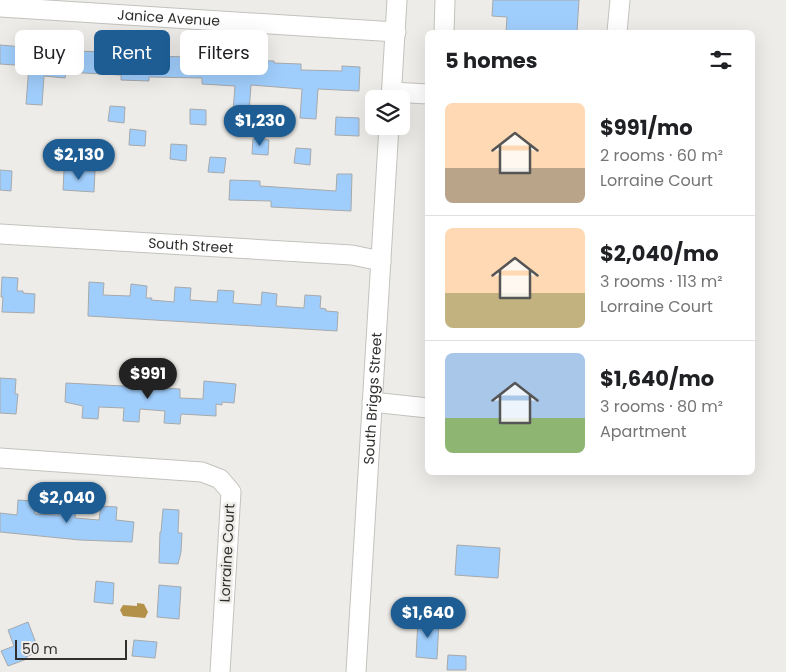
<!DOCTYPE html>
<meta charset="utf-8">
<style>
body{margin:0;font-family:Poppins,sans-serif;background:#f6f6f6;color:#202124;height:100vh;display:flex;flex-direction:column;font-size:19px;white-space:nowrap}
*{box-sizing:border-box;margin:0}
p{font-size:16px;color:#757577}
.icon{flex:none;width:28px;height:28px;fill:none;stroke:currentColor;stroke-width:2;stroke-linecap:round;stroke-linejoin:round}
.map{position:relative;flex:1;overflow:hidden}
.drawer{position:absolute;left:425px;top:30px;width:330px;height:445px;display:flex;flex-direction:column;background:#fff;border-radius:8px;box-shadow:0 5px 20px #0002}
.drawer>*{flex:none}
.guide{position:absolute;left:15px;top:30px;width:335px;height:45px;display:flex;gap:10px}
.tools{position:absolute;left:365px;top:90px;display:grid;gap:10px}
.tools a{display:grid;place-items:center;width:45px;height:45px;border-radius:8px;background:#fff;box-shadow:0 5px 20px #0002;font-size:25px}
.scale{position:absolute;left:15px;bottom:12px;width:112px;box-sizing:border-box;padding-left:5px;border:2px solid #302f2d;border-top:0;font-size:14px;line-height:18px;white-space:nowrap;color:#302f2d;-webkit-text-stroke:4px #eeece8;paint-order:stroke}
.price{position:absolute;translate:-50% -42px;padding:0 11px;border-radius:18px;background:#1d5d93;color:#fff;font-size:16px;line-height:32px;filter:drop-shadow(0 1px 2px #0008)}
.price::after{content:'';position:absolute;left:50%;top:30px;width:15px;height:11px;margin-left:-8px;background:inherit;clip-path:polygon(0 0,100% 0,50% 100%)}
.price.current{background:#222;color:#fff}
ul{padding:0;list-style:none}
li{display:flex;align-items:center;gap:15px;height:125px;padding:0 20px}
li+li{border-top:1px solid #e0e0e0}
li span{display:grid;place-items:center;flex:none;width:140px;height:100px;border-radius:8px;color:#555}
li>.icon{margin-inline-start:auto}
span .icon{width:60px;height:60px;fill:#fffc;stroke-width:1}
li b{font-size:21px}
h2{display:flex;justify-content:space-between;align-items:center;height:60px;padding:0 20px;font-size:21px}
.pill{padding:0 18px;border-radius:8px;background:#fff;box-shadow:0 5px 20px #0002;font-size:18px;line-height:45px}
.pill.current{background:#1d5d93;color:#fff}
.map>svg:first-child{display:block}
.water{fill:#b49149}
.building{fill:#a0cefc;stroke:#a6a9ac}
.lines{fill:none;stroke-linecap:round;stroke-linejoin:round}
.minor-casing{stroke:#c4c2be;stroke-width:21}
.minor{stroke:#fff;stroke-width:19}
.labels{text-anchor:middle;stroke-width:5;stroke-linejoin:round;paint-order:stroke}
.street-label{font-size:14px;fill:#302f2d;stroke:#eeece8}
</style>
<div class="map">
<svg width="786" height="672" viewBox="0 0 786 672">
<rect width="100%" height="100%" fill="#eeece8"/>
<!-- water -->
<path class="water" d="M137,603L144,604L148,612L145,618L123,616L120,610L123,605L137,606Z"/>
<!-- building -->
<g class="building">
<path d="M493,0H579L577,32H506L507,17L492,16Z"/>
<path d="M0,45L72,51L150,53V56L190,57L189,63L212,65L213,59L274,61V63L301,64V70L342,71V66L360,67L359,91L318,89L316,119L300,118L302,89L251,85L249,112L233,111L235,86L202,84V78L149,77V81L121,80V75L66,72L65,78L44,76L42,105L26,104L29,66L0,64Z"/>
<path d="M110,106L125,107L124,123L108,121Z"/>
<path d="M190,109L206,110V125L190,124Z"/>
<path d="M336,117L359,118V136L335,135Z"/>
<path d="M130,129L146,131L145,146L129,145Z"/>
<path d="M253,139L269,140L268,155L252,154Z"/>
<path d="M171,144L187,145L186,161L170,159Z"/>
<path d="M296,148L311,149L310,165L294,163Z"/>
<path d="M210,157L226,158L224,173L208,172Z"/>
<path d="M0,170L12,171L11,191L0,190Z"/>
<path d="M64,170L95,171L94,192L63,190Z"/>
<path d="M337,174H352L351,211L271,207V201L229,200L230,180L260,181V186L336,191Z"/>
<path d="M2,277L18,278L17,291H23V293L35,294L34,313L2,312L3,297H1Z"/>
<path d="M89,282L104,283L103,295L130,296L131,284L147,286L146,298H152L151,300L174,302L175,287L191,288L190,300L217,302L218,290L234,291L233,303L261,305L262,292L277,294L276,306L304,308L305,295L321,296L320,308L326,309V311L338,312L337,331L88,316Z"/>
<path d="M0,378L16,379L15,394H18L16,414L0,413Z"/>
<path d="M204,381L236,384L234,403L222,402V405L216,404V416L181,414L180,424L164,423L165,411L140,409L139,422L123,421L124,408L99,407L98,419L82,418L83,406L65,402L66,383L180,389V398L203,399Z"/>
<path d="M18,500L35,501V514L59,515V503L76,504L75,518L99,520L101,506L117,507L116,520L134,522L132,542L80,540L0,532V513L17,515Z"/>
<path d="M163,509L179,510L178,533H182L181,552L178,564L159,563L160,532H161Z"/>
<path d="M457,545L500,548L498,578L455,575Z"/>
<path d="M96,581L114,583L113,604L94,602Z"/>
<path d="M159,585L181,587L179,619L157,617Z"/>
<path d="M418,619L439,620L437,659L416,657Z"/>
<path d="M28,622L39,651L26,657L27,659L8,666L1,651L14,646L8,630Z"/>
<path d="M134,640L157,642L155,658L132,656Z"/>
<path d="M448,655L466,656V670H447Z"/>
</g>
<g class="lines">
<defs>
<g id="minor">
<path id="s1" d="M0,7L396,32"/>
<path d="M444,32L445,0"/>
<path d="M617,32L620,0"/>
<path d="M392,92L428,94"/>
<path d="M391,99L397,0"/>
<path id="s2" d="M0,234L352,255L381,261"/>
<path d="M372,402L428,408"/>
<path d="M0,458L202,472L220,479L231,492L220,672"/>
<path id="s3" d="M356,672L389,126"/>
</g>
</defs>
<!-- minor casing -->
<use href="#minor" class="minor-casing"/>
<!-- minor -->
<use href="#minor" class="minor"/>
</g>
<g class="labels">
<!-- street labels -->
<g class="street-label">
<text dy="5" stroke="none"><textPath href="#s1" startOffset="169">Janice Avenue</textPath></text>
<text dy="5" stroke="none"><textPath href="#s2" startOffset="191">South Street</textPath></text>
<text dy="5" stroke="none"><textPath href="#s3" startOffset="274">South Briggs Street</textPath></text>
<text transform="translate(227 553) rotate(-87)" y="5">Lorraine Court</text>
</g>
</g>
</svg>
<div class="tools">
<a><svg class="icon" aria-label="layers" viewBox="0 0 24 24"><path d="M12 4l9 5-9 5-9-5zM3 14l9 5 9-5"/></svg></a>
</div>
<div class="scale">50 m</div>
<b class="price" style="left:260px;top:147px">$1,230</b>
<b class="price" style="left:79px;top:181px">$2,130</b>
<b class="price current" style="left:148px;top:400px">$991</b>
<b class="price" style="left:67px;top:524px">$2,040</b>
<b class="price" style="left:428px;top:639px">$1,640</b>
<div class="guide">
<a class="pill">Buy</a>
<a class="pill current">Rent</a>
<a class="pill">Filters</a>
</div>
<section class="drawer">
<h2>5 homes<svg class="icon" aria-label="filters" viewBox="0 0 24 24"><path d="M4 7h16M4 17h16"/><circle cx="9" cy="7" r="2"/><circle cx="15" cy="17" r="2"/></svg></h2>
<ul>
<li><span style="background:linear-gradient(#ffd9b3 65%,#b9a48a 0)"><svg class="icon" aria-label="home" viewBox="0 0 24 24"><path d="M3 11l9-7 9 7M6 9v11h12V9"/></svg></span><div><b>$991/mo</b><p>2 rooms · 60 m²</p><p>Lorraine Court</p></div></li>
<li><span style="background:linear-gradient(#ffd9b3 65%,#c2b280 0)"><svg class="icon" aria-label="home" viewBox="0 0 24 24"><path d="M3 11l9-7 9 7M6 9v11h12V9"/></svg></span><div><b>$2,040/mo</b><p>3 rooms · 113 m²</p><p>Lorraine Court</p></div></li>
<li><span style="background:linear-gradient(#a9c7e8 65%,#8fb573 0)"><svg class="icon" aria-label="home" viewBox="0 0 24 24"><path d="M3 11l9-7 9 7M6 9v11h12V9"/></svg></span><div><b>$1,640/mo</b><p>3 rooms · 80 m²</p><p>Apartment</p></div></li>
</ul>
</section>
</div>
